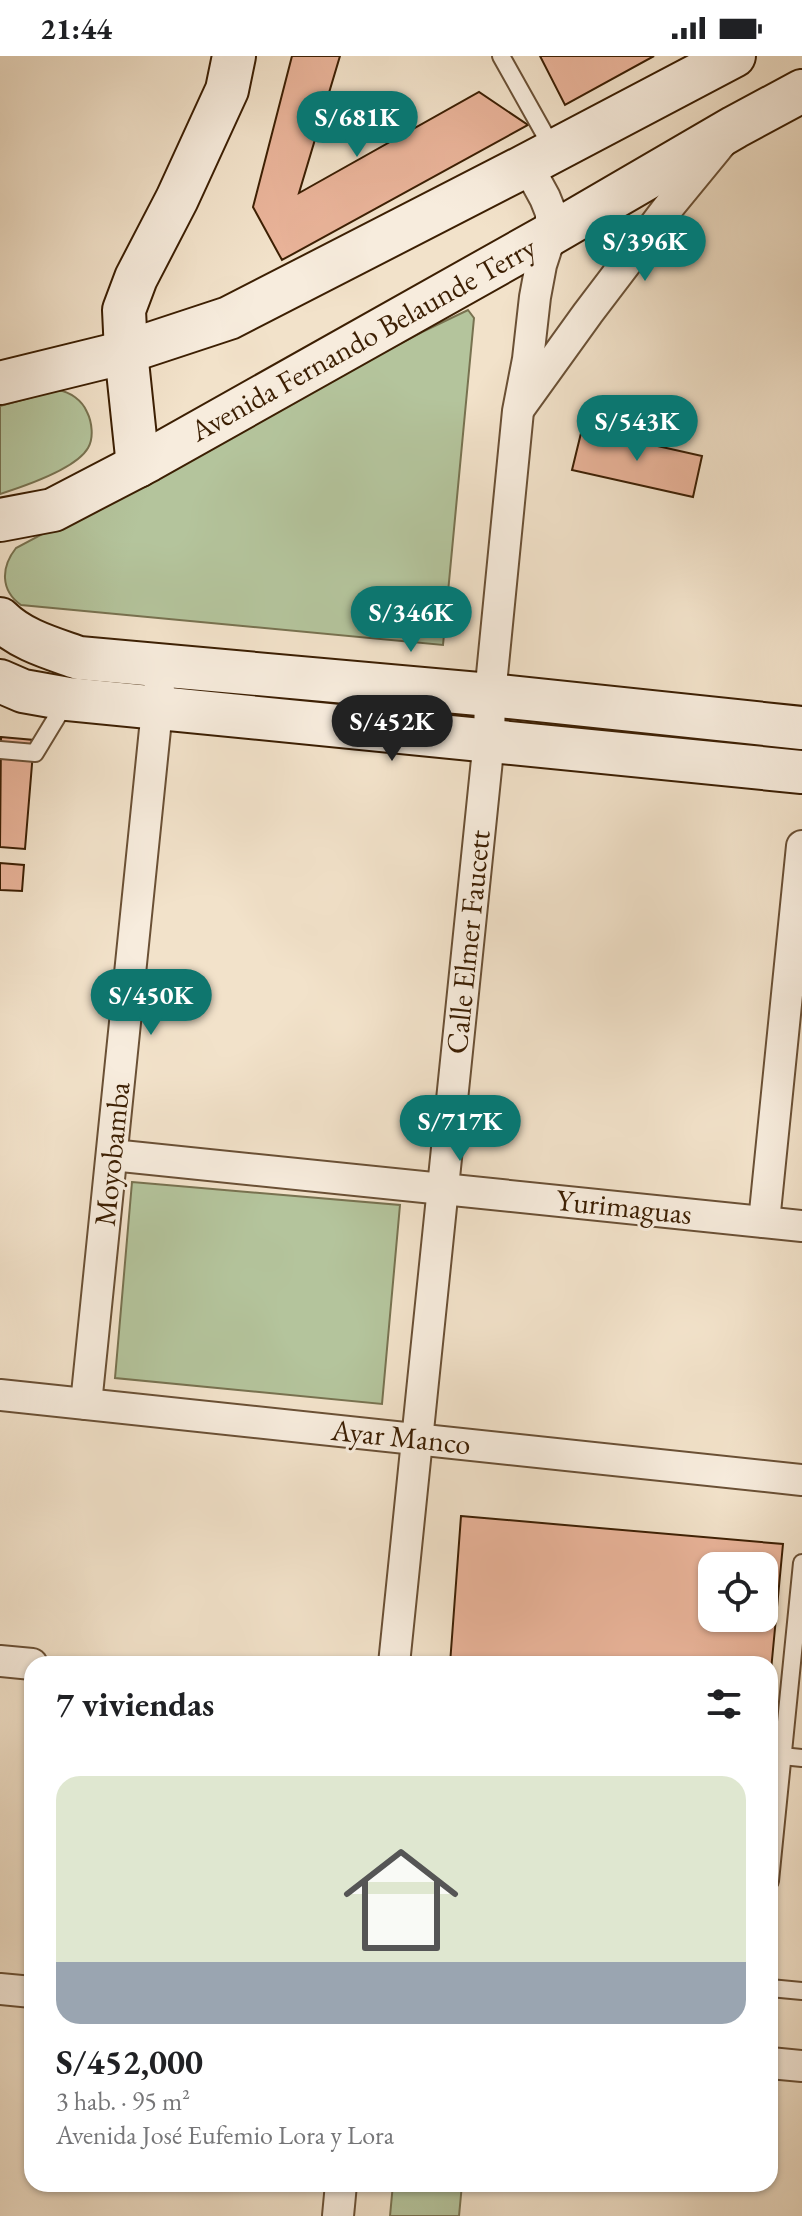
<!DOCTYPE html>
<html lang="es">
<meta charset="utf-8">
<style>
body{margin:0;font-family:"EB Garamond",serif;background:#f6f6f6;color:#202124;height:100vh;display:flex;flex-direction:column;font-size:30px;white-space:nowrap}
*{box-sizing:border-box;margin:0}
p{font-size:26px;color:#757577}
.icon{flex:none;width:44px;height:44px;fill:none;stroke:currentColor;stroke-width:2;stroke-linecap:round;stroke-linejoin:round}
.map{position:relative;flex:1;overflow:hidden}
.panel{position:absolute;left:24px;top:1600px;width:754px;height:536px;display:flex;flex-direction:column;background:#fff;border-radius:24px;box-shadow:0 2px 6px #0004}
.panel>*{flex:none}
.buttons{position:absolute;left:698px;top:1496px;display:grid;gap:16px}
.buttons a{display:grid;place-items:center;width:80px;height:80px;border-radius:16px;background:#fff;box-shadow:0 2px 6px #0004;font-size:40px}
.price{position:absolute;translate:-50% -68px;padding:0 18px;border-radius:28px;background:#0f766e;color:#fff;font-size:26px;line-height:52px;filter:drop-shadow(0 2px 4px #0008)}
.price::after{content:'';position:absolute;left:50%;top:48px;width:24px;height:18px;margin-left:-12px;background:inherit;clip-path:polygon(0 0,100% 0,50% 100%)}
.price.on{background:#222;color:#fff}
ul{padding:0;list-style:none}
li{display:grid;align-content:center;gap:16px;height:424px;padding:0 32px}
li span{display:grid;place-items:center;height:248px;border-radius:24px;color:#555}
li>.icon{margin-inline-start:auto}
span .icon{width:144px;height:144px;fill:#fffc;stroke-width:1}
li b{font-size:34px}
h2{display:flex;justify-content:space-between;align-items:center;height:96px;padding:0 32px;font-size:34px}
.status{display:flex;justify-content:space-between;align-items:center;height:56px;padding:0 40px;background:#fff;direction:ltr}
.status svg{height:22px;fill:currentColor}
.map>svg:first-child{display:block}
.green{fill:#b4c49c;stroke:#787250;stroke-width:2}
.building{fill:#e9b399;stroke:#3c1f03;stroke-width:2;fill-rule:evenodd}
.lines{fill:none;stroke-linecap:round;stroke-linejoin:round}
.lane-casing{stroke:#6a5035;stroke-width:20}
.street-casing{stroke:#6a5035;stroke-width:34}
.secondary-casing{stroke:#3c1f03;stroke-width:46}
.lane{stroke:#f7ecdd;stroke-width:16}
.street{stroke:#f7ecdd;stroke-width:30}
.secondary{stroke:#f7ecdd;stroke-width:42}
.labels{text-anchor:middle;stroke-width:6;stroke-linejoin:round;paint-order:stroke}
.street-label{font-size:30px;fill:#3c1f03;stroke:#f7ecdd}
</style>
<div class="status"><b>21:44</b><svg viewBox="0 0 49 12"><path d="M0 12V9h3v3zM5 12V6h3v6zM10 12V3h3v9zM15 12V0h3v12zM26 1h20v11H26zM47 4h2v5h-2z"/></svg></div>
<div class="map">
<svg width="802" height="2160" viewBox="0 0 802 2160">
<rect width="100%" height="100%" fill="#f2e2ca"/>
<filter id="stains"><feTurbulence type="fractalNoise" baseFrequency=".0025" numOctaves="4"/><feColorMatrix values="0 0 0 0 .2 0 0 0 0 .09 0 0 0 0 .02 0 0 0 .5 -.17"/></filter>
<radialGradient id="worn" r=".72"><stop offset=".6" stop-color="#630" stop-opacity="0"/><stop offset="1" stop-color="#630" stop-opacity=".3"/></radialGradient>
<!-- green -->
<g class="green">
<path d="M468,254L474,262L443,589L21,549C0,534 1,511 16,492L422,276Z"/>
<path d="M58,334C70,336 82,344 87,356C92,366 94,382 88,392C76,413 22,431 0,438V350Z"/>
<path d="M132,1126L400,1149L382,1348L115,1322Z"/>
<path d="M393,2128H462L459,2160H390Z"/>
</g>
<!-- building -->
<g class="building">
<path d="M292,0H340L299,137L479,36L528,69L282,204L253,151Z"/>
<path d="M540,0H654L565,49Z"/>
<path d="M582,373L702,400L693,441L572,414Z"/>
<path d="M1,681L34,684L25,793L0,791Z"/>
<path d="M0,807L24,809L22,835L0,834Z"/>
<path d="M461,1460L783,1488L770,1625V1608H450ZM712,1510H764V1562H712Z"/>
</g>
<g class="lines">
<defs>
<g id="lane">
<path d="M501,0L553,93"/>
<path d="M0,694L35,697L66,646"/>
<path d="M782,1700L802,1702"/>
<path d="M770,1825L802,1507"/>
<path d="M770,1932L802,1935"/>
</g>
<g id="street">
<path d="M521,350L588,257L667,153L722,86"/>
<path d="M112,1099L802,1170"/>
<path d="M764,1166L802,790"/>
<path d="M0,1339L802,1424"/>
<path d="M86,1348L159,634"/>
<path d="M0,1605L32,1608"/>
<path d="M394,1608L489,684L490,639L518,355L528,303L535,241L541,209L551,178V157L545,142L527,109"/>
<path d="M0,1933L32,1936"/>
<path d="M770,2007L802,2010"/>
<path d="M338,2160L341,2128"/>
</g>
<g id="secondary">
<path d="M0,327L126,296L229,262L527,109L734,0"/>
<path d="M138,410L126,296L124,254L136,222L177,143L227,34L234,0"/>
<path d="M0,464L53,454L149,404L551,178L735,71L802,35"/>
<path d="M0,563C21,584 51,592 79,602L490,639L802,672"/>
<path d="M0,625L23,635L68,643L802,716"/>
</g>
</defs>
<!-- lane casing -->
<use href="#lane" class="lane-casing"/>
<!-- street casing -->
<use href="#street" class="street-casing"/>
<!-- secondary casing -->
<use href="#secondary" class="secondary-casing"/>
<!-- lane -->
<use href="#lane" class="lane"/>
<!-- street -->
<use href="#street" class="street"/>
<!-- secondary -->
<use href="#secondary" class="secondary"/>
</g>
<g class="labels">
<!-- street labels -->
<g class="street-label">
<text transform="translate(363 283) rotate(-29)" y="10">Avenida Fernando Belaunde Terry</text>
<text transform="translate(468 886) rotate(-84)" y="10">Calle Elmer Faucett</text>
<text transform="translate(112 1098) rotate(-84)" y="10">Moyobamba</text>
<text transform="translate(624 1151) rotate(6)" y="10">Yurimaguas</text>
<text transform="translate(401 1381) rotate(6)" y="10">Ayar Manco</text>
</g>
</g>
<rect width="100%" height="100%" filter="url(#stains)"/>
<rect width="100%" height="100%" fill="url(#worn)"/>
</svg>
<div class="buttons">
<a><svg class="icon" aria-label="locate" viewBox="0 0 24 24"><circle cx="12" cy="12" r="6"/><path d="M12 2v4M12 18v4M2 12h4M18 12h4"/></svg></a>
</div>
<b class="price" style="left:357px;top:103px">S/681K</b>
<b class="price" style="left:645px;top:227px">S/396K</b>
<b class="price" style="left:637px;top:407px">S/543K</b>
<b class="price" style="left:411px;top:598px">S/346K</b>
<b class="price on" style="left:392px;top:707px">S/452K</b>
<b class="price" style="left:151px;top:981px">S/450K</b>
<b class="price" style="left:460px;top:1107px">S/717K</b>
<section class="panel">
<h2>7 viviendas<svg class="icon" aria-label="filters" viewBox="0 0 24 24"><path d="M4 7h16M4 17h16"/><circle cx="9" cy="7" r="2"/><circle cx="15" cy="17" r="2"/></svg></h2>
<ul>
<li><span style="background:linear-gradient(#dfe7d0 75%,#9aa5b1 0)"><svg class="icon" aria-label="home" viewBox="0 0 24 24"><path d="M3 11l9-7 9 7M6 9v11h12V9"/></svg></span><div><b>S/452,000</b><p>3 hab. · 95 m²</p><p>Avenida José Eufemio Lora y Lora</p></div></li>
</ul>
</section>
</div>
